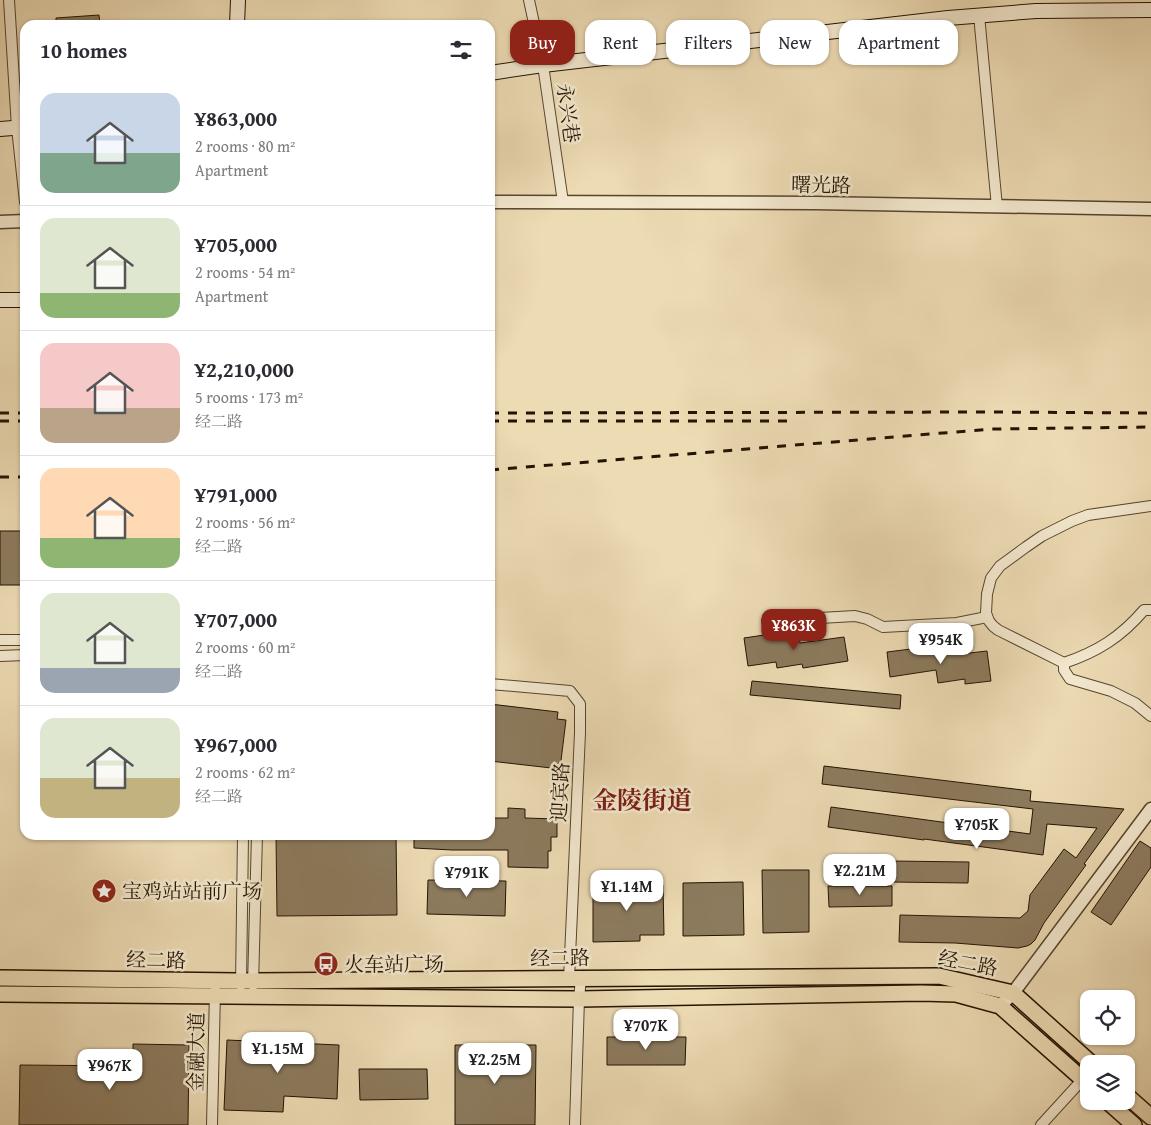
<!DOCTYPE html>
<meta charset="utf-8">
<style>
body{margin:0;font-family:"Gentium Book Plus","Noto Serif SC",serif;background:#f7f7f7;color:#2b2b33;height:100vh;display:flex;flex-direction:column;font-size:19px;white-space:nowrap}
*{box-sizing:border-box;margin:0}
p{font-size:16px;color:#7c7c81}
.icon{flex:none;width:28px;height:28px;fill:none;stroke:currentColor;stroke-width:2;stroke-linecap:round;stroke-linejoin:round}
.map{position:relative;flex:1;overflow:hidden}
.sheet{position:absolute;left:20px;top:20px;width:475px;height:820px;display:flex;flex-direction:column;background:#fff;border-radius:15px;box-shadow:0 1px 4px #0004}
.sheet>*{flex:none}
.guide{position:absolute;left:510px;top:20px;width:475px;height:45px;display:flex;gap:10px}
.buttons{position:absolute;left:1080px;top:990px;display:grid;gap:10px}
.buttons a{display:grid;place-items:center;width:55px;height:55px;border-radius:10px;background:#fff;box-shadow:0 1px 4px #0004;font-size:25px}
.price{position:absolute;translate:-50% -42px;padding:0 11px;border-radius:10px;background:#fff;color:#222;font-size:16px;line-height:32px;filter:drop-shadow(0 1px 2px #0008)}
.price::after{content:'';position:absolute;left:50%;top:30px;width:15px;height:11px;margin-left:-8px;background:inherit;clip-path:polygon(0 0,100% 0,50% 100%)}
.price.active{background:#8f2418;color:#fff}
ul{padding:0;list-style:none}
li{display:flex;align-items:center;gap:15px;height:125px;padding:0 20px}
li+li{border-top:1px solid #e1e1e2}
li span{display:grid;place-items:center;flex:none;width:140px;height:100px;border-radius:15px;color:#555}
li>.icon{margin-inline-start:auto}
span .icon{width:60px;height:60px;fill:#fffc;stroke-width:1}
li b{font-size:21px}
h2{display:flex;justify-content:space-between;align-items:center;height:60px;padding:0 20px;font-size:21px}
.pill{padding:0 18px;border-radius:15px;background:#fff;box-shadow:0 1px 4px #0004;font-size:18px;line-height:45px}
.pill.active{background:#8f2418;color:#fff}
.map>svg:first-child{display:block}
.building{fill:#8c7b5e;stroke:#231300}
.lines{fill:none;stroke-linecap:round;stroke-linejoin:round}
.minor-casing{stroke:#56452d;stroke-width:12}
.tertiary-casing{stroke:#56452d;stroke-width:15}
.secondary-casing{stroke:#231300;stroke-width:16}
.primary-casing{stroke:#231300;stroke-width:18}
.minor{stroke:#f3e8ce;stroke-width:10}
.tertiary{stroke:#f3e8ce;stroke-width:12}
.secondary{stroke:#f3e8ce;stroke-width:14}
.primary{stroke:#eddbb4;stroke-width:15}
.rail{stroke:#231300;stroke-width:3;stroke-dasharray:9 9;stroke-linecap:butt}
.labels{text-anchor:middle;stroke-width:5;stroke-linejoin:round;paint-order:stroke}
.street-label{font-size:20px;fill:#231300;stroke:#f3e8ce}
.poi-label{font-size:20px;fill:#231300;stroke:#f3e8ce;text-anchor:start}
.district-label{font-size:25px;font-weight:bold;fill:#7a1f14;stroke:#f3e8ce}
</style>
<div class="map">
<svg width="1151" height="1125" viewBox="0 0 1151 1125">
<rect width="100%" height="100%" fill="#eddbb4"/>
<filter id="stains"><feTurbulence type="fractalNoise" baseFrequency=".004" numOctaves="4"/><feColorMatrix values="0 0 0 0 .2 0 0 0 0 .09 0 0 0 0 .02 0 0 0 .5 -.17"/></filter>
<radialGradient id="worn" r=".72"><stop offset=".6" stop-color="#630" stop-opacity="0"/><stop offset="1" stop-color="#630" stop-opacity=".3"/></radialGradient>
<!-- building -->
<g class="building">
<path d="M99,15L100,25H56V18Z"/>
<rect x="0" y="531" width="25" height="54"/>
<path d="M798,630L800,643L844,637L848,661L803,668L802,664L777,668L776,662L748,666L744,638Z"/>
<path d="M935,646L936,654L961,650V654L987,651L991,681L965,684V679L938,683L936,670L890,677L887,652Z"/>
<path d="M752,681L901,695L900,709L750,695Z"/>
<path d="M490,704L558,712L557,719L566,720L560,769L490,761Z"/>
<path d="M824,766L1031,791L1030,801L1124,809L1084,864L1086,865L1044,923L1035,940L1031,944L1027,946L1018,948L955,943L899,942L900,915L1020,918L1028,911L1030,895L1064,849L1076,858L1097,828L1047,824L1043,855L924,839V840L828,827L831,807L1030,834L1033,809L822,784Z"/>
<path d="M508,808L525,809V818L557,819V837H551V851H548V868L508,867V850H452L414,848V835H490V818H508Z"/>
<path d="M276,835H396L397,915L277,916Z"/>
<path d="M1140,841L1151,848V867L1111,925L1091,912Z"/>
<path d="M892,861L969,862L968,883L891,882Z"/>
<path d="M762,870H809V932L763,933Z"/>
<path d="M428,880L506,881L505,916L427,914Z"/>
<path d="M743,882L744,935L683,936V883Z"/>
<path d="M593,885H663L664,935H640V941L593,942Z"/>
<path d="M828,886H892V906L829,907Z"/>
<path d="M607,1037H686L685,1065H607Z"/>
<path d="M227,1040L339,1045L337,1099L284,1096L283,1112L224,1110Z"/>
<path d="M133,1044L189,1045L188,1125H19L20,1065L133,1066Z"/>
<path d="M455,1045H536L535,1125H455Z"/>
<path d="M359,1069H427L428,1099L360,1100Z"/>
</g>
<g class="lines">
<defs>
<g id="minor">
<path d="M9,0L17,128L25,202"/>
<path d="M529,0L543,65L563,202"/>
<path d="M979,15L997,207"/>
<path d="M1151,506L1088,515L1072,521L1042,536L1026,547L1000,566L991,578L987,594L986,613L989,621L993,626L998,630L1064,663C1097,652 1121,637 1144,610H1151"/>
<path d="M767,621L855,616L867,619L883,627L957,623L987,617"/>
<path d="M0,640H25"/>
<path d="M0,656L25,655"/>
<path d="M1064,663V670L1070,679L1111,691L1135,703L1151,716"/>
<path d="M490,684L570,691L580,704V733L569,979"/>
<path d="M241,985L243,835"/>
<path d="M253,985L257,835"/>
<path d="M212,1125L215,991"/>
<path d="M575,1125L579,999L581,978"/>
<path d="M1041,1125L1083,1079"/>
</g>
<g id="tertiary">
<path d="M490,202L815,203L1151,209"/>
<path d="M0,222L25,221"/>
<path d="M1000,1006L1013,993L1151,809"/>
</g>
<g id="secondary">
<path d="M237,25L238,0"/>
<path d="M490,73L543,65L948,18L1036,11L1151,10"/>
<path d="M0,129L25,127"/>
<path d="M0,300H25"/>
</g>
<g id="primary">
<path d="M0,978L237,981L939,976L1013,993L1092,1064"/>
<path d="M0,994L579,999L921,993L956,994L1000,1006L1089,1085"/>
<path d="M1126,1095L1151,1117"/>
<path d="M1107,1101L1134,1125"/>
</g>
</defs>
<!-- minor casing -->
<use href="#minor" class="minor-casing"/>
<!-- tertiary casing -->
<use href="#tertiary" class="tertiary-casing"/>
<!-- secondary casing -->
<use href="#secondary" class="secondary-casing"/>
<!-- primary casing -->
<use href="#primary" class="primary-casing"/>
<!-- minor -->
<use href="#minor" class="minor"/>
<!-- tertiary -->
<use href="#tertiary" class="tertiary"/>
<!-- secondary -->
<use href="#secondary" class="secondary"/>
<!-- primary -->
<use href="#primary" class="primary"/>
<!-- rail -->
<g class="rail">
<path d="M0,413H25"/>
<path d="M490,413L990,412L1151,413"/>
<path d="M0,421H25"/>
<path d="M490,421H788"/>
<path d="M490,470L992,429L1151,427"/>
<path d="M0,477H25"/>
</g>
</g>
<!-- icons -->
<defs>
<symbol id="sight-disc" viewBox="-11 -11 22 22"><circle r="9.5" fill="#8f2418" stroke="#f3e8ce"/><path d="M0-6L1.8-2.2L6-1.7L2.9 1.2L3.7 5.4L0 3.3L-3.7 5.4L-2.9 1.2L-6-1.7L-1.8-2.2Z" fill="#fff"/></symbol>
<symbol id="bus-disc" viewBox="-11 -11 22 22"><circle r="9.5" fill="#8f2418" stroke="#f3e8ce"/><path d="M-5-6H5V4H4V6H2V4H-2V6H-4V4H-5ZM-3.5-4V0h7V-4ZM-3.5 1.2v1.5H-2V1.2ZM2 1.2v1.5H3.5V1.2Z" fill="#fff"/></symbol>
</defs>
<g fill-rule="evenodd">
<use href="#sight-disc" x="90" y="877" width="28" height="28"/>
<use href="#bus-disc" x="312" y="950" width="28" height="28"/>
</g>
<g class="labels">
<!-- street labels -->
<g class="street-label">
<text transform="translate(568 113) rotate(82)" y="7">永兴巷</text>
<text transform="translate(821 185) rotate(1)" y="7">曙光路</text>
<text transform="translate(560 792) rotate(-87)" y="7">迎宾路</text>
<text transform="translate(560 958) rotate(-1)" y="7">经二路</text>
<text transform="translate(156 960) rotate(1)" y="7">经二路</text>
<text transform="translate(968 963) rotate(11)" y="7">经二路</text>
<text transform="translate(196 1052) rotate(-89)" y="7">金融大道</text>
</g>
<!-- poi labels -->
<g class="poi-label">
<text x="122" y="898">宝鸡站站前广场</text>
<text x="344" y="971">火车站广场</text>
</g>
<!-- district labels -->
<g class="district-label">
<text x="642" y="809">金陵街道</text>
</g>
</g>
<rect width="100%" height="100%" filter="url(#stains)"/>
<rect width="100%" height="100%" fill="url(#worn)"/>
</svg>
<div class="buttons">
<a><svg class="icon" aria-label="locate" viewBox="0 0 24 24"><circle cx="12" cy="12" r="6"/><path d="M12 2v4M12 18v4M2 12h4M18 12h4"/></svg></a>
<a><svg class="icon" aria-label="layers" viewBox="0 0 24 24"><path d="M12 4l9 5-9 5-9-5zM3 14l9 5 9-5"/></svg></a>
</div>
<b class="price active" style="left:794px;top:651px">¥863K</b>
<b class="price" style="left:941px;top:665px">¥954K</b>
<b class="price" style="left:977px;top:850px">¥705K</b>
<b class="price" style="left:860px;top:896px">¥2.21M</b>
<b class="price" style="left:467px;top:898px">¥791K</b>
<b class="price" style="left:627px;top:912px">¥1.14M</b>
<b class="price" style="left:646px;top:1051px">¥707K</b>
<b class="price" style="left:278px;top:1074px">¥1.15M</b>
<b class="price" style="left:495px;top:1085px">¥2.25M</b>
<b class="price" style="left:110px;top:1091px">¥967K</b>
<div class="guide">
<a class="pill active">Buy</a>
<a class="pill">Rent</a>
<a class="pill">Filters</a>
<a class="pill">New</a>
<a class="pill">Apartment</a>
</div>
<section class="sheet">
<h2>10 homes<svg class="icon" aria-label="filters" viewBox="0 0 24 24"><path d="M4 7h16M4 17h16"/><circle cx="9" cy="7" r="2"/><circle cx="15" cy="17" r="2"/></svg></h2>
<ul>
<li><span style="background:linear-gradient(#c9d6e8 60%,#7fa58c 0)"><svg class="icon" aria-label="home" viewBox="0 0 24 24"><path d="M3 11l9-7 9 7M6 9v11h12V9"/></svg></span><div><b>¥863,000</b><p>2 rooms · 80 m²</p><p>Apartment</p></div></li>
<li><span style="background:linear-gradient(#dfe7d0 75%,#8fb573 0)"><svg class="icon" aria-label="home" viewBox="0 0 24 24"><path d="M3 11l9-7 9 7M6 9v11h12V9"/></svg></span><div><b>¥705,000</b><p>2 rooms · 54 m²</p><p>Apartment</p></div></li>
<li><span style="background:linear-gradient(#f6c9c9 65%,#b9a48a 0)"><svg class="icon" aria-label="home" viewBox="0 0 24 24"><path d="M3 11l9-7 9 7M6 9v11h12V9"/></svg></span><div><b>¥2,210,000</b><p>5 rooms · 173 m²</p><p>经二路</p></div></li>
<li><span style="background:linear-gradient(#ffd9b3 70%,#8fb573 0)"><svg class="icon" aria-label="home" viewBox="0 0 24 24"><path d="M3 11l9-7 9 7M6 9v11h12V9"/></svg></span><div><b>¥791,000</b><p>2 rooms · 56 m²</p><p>经二路</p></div></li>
<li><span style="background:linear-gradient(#dfe7d0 75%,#9aa5b1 0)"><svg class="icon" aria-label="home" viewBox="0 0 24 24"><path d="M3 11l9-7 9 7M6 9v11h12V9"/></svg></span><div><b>¥707,000</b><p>2 rooms · 60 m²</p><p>经二路</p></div></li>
<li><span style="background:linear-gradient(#dfe7d0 60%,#c2b280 0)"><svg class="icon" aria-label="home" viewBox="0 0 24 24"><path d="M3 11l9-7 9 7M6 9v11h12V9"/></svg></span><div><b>¥967,000</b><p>2 rooms · 62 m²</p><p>经二路</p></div></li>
</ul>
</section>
</div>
